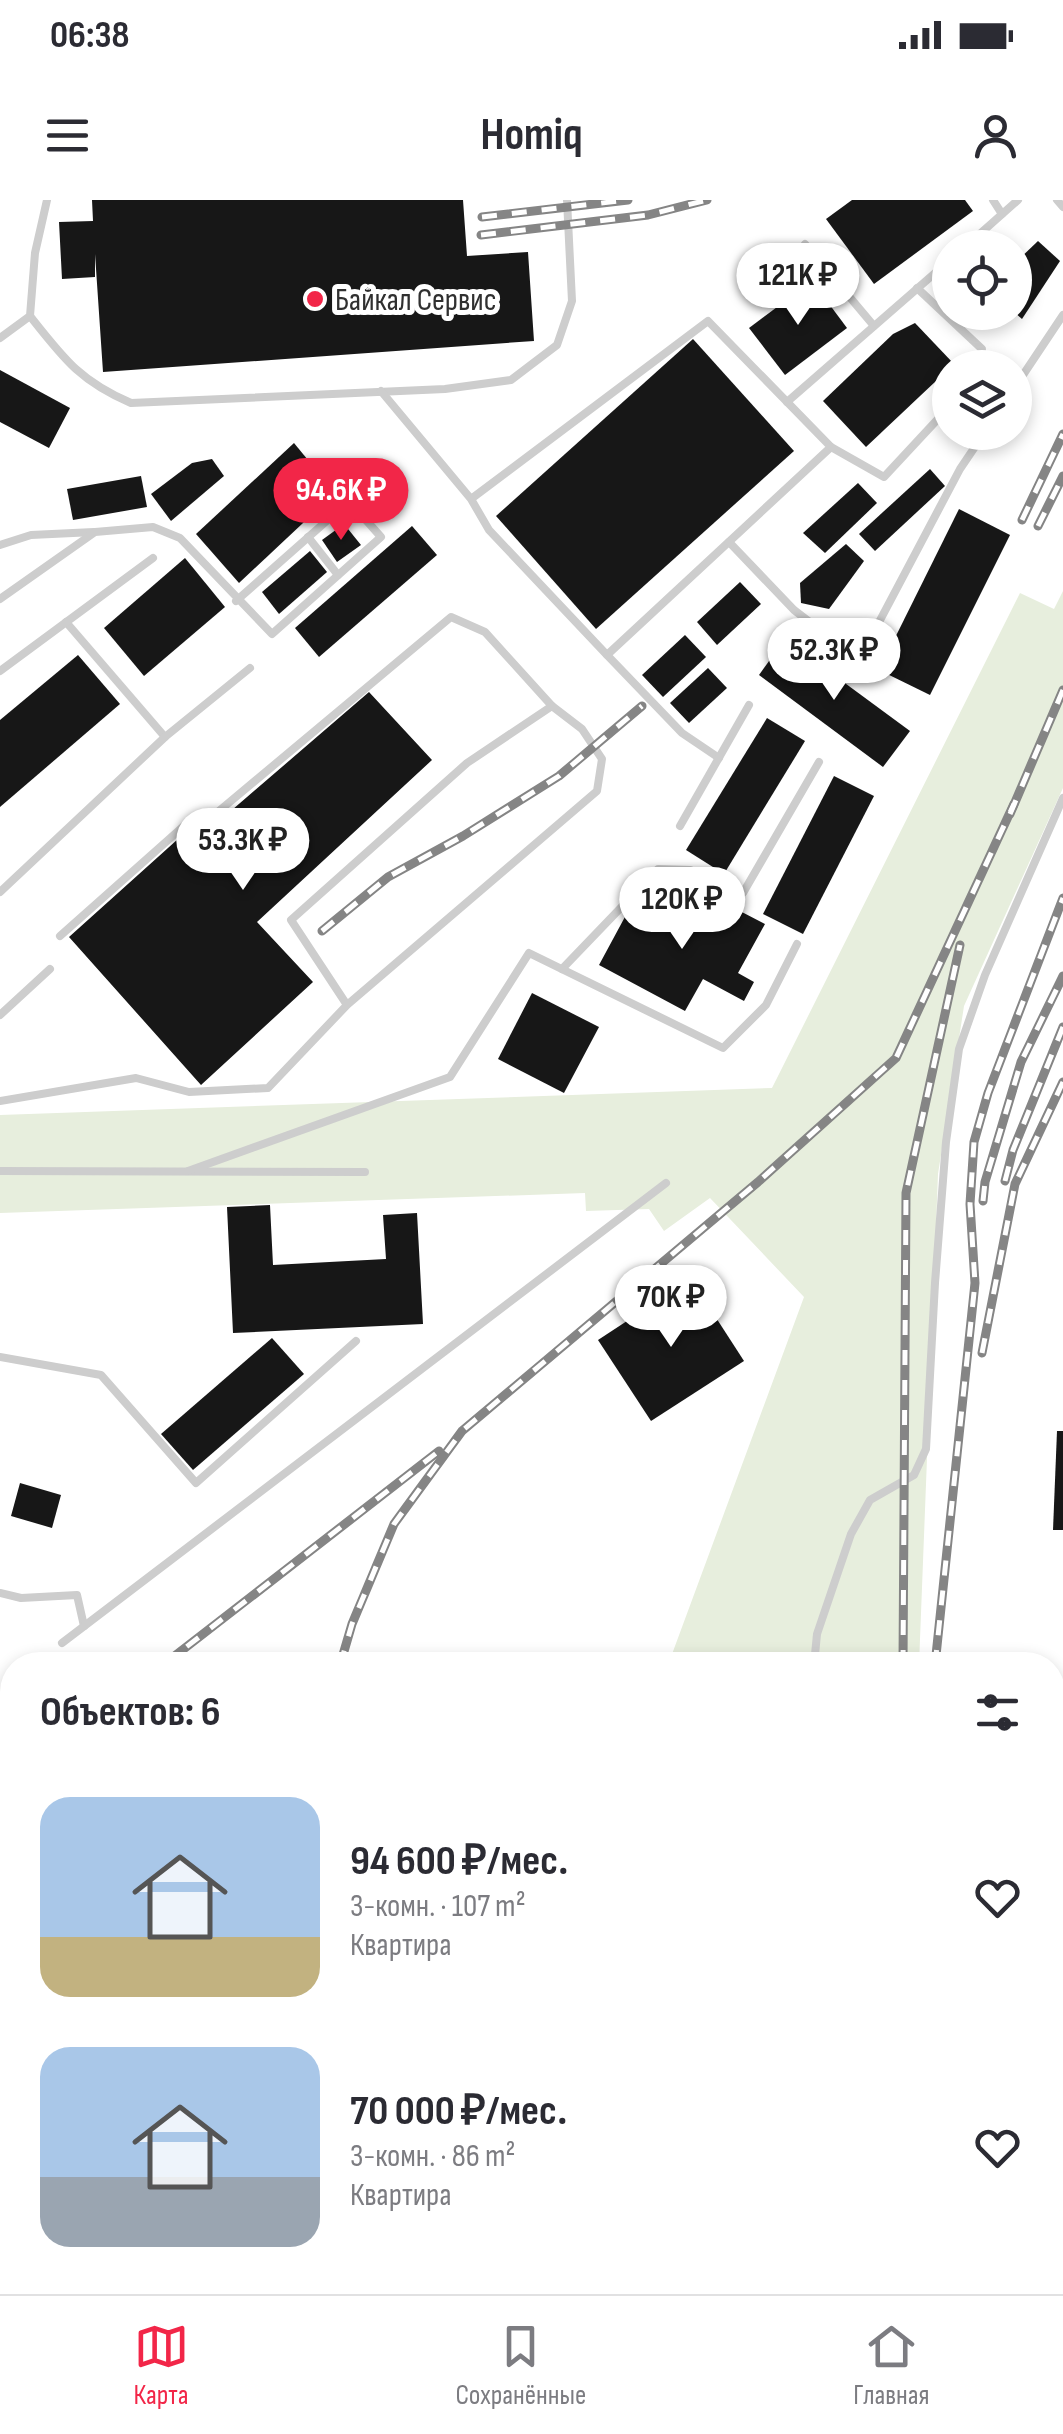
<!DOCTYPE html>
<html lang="ru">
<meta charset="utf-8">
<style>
body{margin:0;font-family:"Sofia Sans Condensed",sans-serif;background:#f7f7f7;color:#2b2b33;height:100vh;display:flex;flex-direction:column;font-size:38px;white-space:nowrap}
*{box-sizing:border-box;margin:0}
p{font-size:32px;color:#7c7c81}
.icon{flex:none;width:55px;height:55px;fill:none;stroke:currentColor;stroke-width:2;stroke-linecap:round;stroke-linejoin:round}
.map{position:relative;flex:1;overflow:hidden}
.sheet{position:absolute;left:0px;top:1452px;width:1065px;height:642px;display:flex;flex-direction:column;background:#fff;border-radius:40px 40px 0 0;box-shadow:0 5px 15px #0003}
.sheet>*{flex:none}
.controls{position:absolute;left:932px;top:30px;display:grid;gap:20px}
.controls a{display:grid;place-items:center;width:100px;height:100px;border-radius:50%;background:#fff;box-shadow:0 5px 15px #0003;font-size:50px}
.price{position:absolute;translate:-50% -85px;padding:0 22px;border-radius:35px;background:#fff;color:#222;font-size:32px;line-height:65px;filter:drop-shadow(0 2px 5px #0008)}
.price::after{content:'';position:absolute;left:50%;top:60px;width:30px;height:22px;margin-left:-15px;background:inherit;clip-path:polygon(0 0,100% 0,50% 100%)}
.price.current{background:#f22648;color:#fff}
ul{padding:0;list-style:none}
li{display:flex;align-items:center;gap:30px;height:250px;padding:0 40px}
li span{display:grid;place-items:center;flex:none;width:280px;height:200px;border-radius:30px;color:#555}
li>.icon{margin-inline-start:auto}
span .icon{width:120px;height:120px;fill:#fffc;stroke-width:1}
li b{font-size:42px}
h2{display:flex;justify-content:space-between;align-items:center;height:120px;padding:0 40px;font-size:42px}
.status{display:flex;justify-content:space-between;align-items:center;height:70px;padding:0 50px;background:#fff;direction:ltr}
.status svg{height:28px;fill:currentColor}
header{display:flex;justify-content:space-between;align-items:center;height:130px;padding:0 40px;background:#fff;font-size:45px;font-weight:700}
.tabs{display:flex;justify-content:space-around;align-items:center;height:140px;border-top:2px solid #e1e1e2;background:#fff;font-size:28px;color:#7c7c81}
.tabs a{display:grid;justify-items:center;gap:5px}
.tabs .current{color:#f22648}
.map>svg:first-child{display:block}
.green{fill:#e7eedd}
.building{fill:#171717}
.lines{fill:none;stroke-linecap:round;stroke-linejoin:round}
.service{stroke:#cdcdcd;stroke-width:8}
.rail-casing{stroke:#858585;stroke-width:9}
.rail{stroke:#fff;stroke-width:5;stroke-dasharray:15;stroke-linecap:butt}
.poi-dot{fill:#f22648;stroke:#fff;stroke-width:4}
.labels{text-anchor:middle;stroke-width:10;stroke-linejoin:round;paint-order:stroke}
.poi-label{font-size:32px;fill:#303030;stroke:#fff;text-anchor:start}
</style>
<div class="status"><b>06:38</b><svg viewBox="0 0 49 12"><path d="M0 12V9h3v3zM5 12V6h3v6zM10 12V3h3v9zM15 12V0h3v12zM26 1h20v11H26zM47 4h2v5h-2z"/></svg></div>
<header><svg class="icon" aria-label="menu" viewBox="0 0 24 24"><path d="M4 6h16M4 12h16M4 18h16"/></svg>Homiq<svg class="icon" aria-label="person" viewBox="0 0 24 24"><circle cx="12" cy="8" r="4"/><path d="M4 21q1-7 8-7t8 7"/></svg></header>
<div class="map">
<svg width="1063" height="2094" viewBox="0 0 1063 2094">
<rect width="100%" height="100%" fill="#fff"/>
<!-- green -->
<g class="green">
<path d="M1063,391V588L964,806L938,974L919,1465H668L804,1097L710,998L664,1031L649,1009L586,1011L585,993L0,1013V915L772,888L1020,393L1054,409Z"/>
<path d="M683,2083L855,2082V2083L854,2094H684Z"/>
</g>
<!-- building -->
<g class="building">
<path d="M92,0H463L467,56L528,52L534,141L103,172L95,54V77L62,79L59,22L93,21Z"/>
<path d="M852,0H965L973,11L874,84L826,19Z"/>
<path d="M1038,41L1060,61L1022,119L1015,113V63Z"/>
<path d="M812,81L847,128L785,175L749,128Z"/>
<path d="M915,123L954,164L866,247L823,201L893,134Z"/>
<path d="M693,139L794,251L596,429L496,316Z"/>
<path d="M0,170L70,208L49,248L0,222Z"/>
<path d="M294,243L335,293L239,383L196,334Z"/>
<path d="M212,259L224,276L171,321L151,294L192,263Z"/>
<path d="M930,269L945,286L875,351L859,334Z"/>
<path d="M141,276L147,307L73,320L67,289Z"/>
<path d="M858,283L877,303L825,353L803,333Z"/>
<path d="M959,309L1010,335L930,495L879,470Z"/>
<path d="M344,324L361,345L337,362L322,340Z"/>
<path d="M412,326L437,355L319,457L295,428Z"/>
<path d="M846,344L864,361L829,409L801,403L800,383Z"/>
<path d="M310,351L327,372L279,414L262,392Z"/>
<path d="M185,358L225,407L144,476L104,428Z"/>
<path d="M740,382L761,404L717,445L697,422Z"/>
<path d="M685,435L706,457L663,497L642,475Z"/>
<path d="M785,439L910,531L883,567L759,475Z"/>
<path d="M78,455L120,504L0,607V520Z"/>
<path d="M708,468L727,488L689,523L670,503Z"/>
<path d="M369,492L432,560L257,722L313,782L201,885L69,737L178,639L196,641Z"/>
<path d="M767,518L805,541L724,674L686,650Z"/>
<path d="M834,576L874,596L803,734L763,714Z"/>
<path d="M668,695L729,728L738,710L765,724L738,773L754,782L744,801L703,779L685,811L599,765L633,702L658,715Z"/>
<path d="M532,793L599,827L564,893L498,859Z"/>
<path d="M270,1005L273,1065L386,1059L383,1015L417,1013L423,1124L233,1133L227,1007Z"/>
<path d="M691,1079L744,1161L651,1221L598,1140Z"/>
<path d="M272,1138L304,1174L193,1270L161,1234Z"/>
<path d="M1057,1231H1063V1330H1053Z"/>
<path d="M20,1283L61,1295L52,1328L11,1316Z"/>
<rect x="1052" y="1920" width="11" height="48"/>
</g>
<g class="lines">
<!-- service -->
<g class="service">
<path d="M993,0L1002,14"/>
<path d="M1057,0L1063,7"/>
<path d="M805,44L874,126"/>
<path d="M964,48L1018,0"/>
<path d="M917,88L982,149L979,168"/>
<path d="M30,116C64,159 80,181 131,203L445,189L511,180L557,145L572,101L567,0"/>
<path d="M0,138L30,116L35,53L47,0"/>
<path d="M1015,187L1063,115"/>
<path d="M381,191L471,299L489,330L607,455L831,247L708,121L471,299"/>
<path d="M787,202L950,60"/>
<path d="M831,247L884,277L950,206"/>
<path d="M308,337L338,375"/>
<path d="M729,342L794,410L859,460L960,269L985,232"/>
<path d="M0,345L31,335L94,332"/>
<path d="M0,399L95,332L153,327L180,338L272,434L381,337L366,320L339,310L236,401"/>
<path d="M66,422L165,537"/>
<path d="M607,455L682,533L719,558"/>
<path d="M0,471L153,358"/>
<path d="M680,626L749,505"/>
<path d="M0,692L165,537L250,468"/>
<path d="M60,736L185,625L207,621L451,417L485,432L552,506"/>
<path d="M562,769L658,669L690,670L743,693L819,562"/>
<path d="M0,815L50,769"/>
<path d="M0,901L136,878L189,892L268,888L347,805L597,591L602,559L582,529L552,506L467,563L291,720L347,805"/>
<path d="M0,971L365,972"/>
<path d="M188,971L450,877L529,753L723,848L766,805L797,744"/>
<path d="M0,1157L101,1175L196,1283L356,1141"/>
<path d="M0,1393L21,1398L77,1395L84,1426"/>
<path d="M62,1443L666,983"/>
<path d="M814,1465L817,1434L851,1334L870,1300L914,1275L926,1249L935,1083L946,942L959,849L985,775L1063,598"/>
<path d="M0,1634L12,1624"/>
<path d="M1052,1886H1063"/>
<path d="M409,2082L413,2094"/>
<path d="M591,2082V2094"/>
</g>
<defs>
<g id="rail">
<path d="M482,17L628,0"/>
<path d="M481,35L648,15L707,0"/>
<path d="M1022,320L1063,234"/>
<path d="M1038,326L1063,276"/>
<path d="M1010,614L1063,490"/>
<path d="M322,731L388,677L463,636L559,576L642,506"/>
<path d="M1005,981L1013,950L1063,827"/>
<path d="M983,1001L985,982L1021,862L1063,776"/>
<path d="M982,1153L1015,984L1063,882"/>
<path d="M163,1465L439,1251"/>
<path d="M340,1465L352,1424L394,1324L462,1231L758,982L896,858L1014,604"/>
<path d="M903,1465L906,993L960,745"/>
<path d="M935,1465L975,1083L970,1004L974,942L988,893L1063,698"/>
<path d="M1052,1546L1063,1523"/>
<path d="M1052,1576L1063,1570"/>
<path d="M0,1590L12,1581"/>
<path d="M0,1656L12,1617"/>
<path d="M0,1882L8,1955L11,2094"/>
<path d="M326,2082V2094"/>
<path d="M872,2094L873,2082"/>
<path d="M907,2094V2082"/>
</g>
</defs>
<!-- rail casing -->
<use href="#rail" class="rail-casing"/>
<!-- rail -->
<use href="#rail" class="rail"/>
</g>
<!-- markers -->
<circle class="poi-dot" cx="315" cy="99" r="10"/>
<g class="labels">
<!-- poi labels -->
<g class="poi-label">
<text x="335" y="110">Байкал Сервис</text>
</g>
</g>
</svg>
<div class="controls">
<a><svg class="icon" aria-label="locate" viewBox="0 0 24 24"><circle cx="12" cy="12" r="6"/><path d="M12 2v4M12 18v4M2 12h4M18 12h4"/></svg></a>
<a><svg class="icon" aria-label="layers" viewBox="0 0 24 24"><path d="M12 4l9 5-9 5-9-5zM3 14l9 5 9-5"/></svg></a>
</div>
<b class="price" style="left:798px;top:128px">121K ₽</b>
<b class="price current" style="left:341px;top:343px">94.6K ₽</b>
<b class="price" style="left:834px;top:503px">52.3K ₽</b>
<b class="price" style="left:243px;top:693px">53.3K ₽</b>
<b class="price" style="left:682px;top:752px">120K ₽</b>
<b class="price" style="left:671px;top:1150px">70K ₽</b>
<section class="sheet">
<h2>Объектов: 6<svg class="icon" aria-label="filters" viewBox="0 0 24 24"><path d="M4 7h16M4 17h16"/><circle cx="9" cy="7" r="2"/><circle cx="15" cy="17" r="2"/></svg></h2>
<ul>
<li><span style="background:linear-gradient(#a9c7e8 70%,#c2b280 0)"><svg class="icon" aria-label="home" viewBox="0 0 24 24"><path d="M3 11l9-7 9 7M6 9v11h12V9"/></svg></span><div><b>94 600 ₽/мес.</b><p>3-комн. · 107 m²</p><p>Квартира</p></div><svg class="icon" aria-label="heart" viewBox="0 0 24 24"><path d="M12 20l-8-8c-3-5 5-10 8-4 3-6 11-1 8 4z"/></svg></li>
<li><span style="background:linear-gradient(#a9c7e8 65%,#9aa5b1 0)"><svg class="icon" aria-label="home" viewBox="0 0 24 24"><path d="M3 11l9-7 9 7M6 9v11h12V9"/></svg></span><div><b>70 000 ₽/мес.</b><p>3-комн. · 86 m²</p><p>Квартира</p></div><svg class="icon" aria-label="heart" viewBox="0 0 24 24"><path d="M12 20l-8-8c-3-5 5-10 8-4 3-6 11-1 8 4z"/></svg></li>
</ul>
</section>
</div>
<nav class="tabs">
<a class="current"><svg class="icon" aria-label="map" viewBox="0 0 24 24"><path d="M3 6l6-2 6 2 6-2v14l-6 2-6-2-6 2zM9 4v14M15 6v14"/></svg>Карта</a>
<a><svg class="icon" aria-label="saved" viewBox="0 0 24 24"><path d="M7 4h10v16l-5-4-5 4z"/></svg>Сохранённые</a>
<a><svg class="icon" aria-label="home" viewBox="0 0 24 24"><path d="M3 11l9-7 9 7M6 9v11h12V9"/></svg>Главная</a>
</nav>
